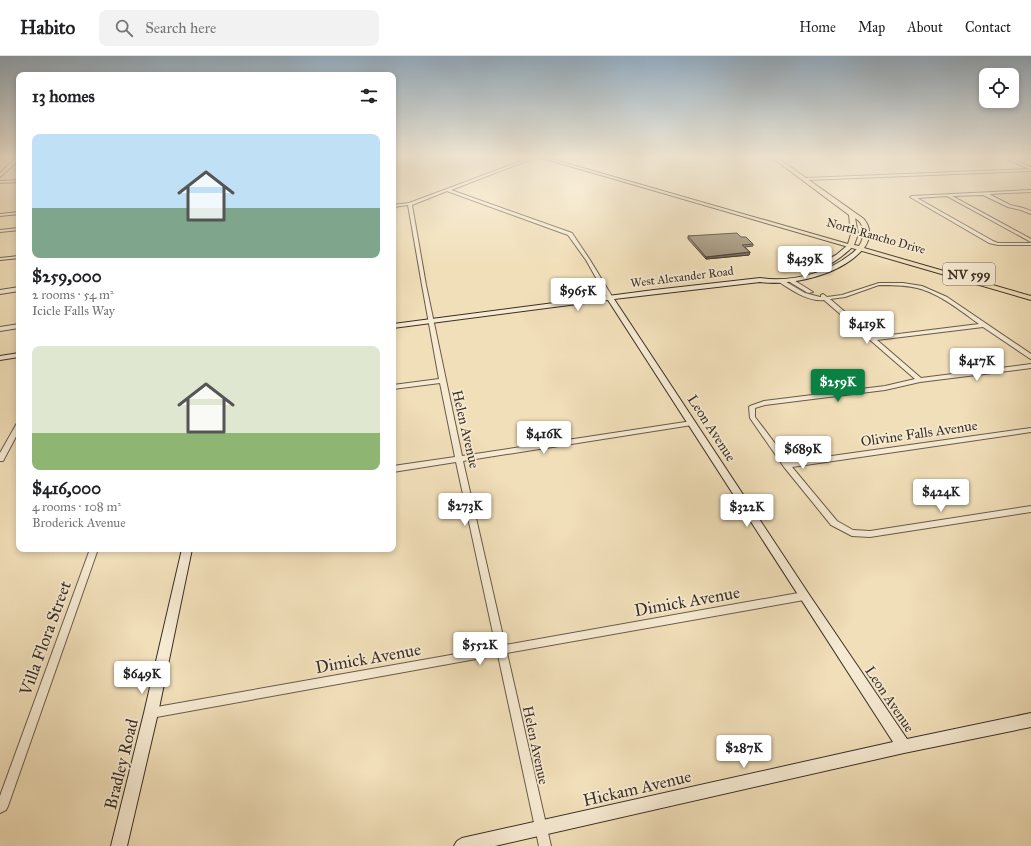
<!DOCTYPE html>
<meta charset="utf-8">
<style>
body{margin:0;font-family:"IM FELL Great Primer",serif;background:#f2f2f2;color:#202124;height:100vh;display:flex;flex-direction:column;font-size:15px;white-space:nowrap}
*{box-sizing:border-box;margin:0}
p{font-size:13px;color:#757577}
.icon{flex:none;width:22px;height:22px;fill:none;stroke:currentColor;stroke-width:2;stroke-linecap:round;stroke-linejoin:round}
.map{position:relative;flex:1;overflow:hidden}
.drawer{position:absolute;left:16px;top:16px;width:380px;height:480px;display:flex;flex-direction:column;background:#fff;border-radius:8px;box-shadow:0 2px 6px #0003}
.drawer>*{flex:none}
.fabs{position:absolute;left:979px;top:12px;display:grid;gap:8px}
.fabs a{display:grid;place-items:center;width:40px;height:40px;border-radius:8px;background:#fff;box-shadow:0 2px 6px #0003;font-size:20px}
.price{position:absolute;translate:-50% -34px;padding:0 9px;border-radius:4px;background:#fff;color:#222;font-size:13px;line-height:26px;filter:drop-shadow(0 1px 2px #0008)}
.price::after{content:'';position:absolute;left:50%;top:24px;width:12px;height:9px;margin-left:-6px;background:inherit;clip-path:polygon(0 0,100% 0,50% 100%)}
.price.selected{background:#0b8043;color:#fff}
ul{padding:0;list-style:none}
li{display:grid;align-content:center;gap:8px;height:212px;padding:0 16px}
li span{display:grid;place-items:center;height:124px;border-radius:8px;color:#555}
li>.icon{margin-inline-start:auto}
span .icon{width:72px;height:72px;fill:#fffc;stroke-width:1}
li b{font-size:17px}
h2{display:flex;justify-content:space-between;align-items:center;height:48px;padding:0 16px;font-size:17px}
header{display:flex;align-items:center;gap:24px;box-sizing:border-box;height:56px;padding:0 20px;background:#fff;border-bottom:1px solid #e0e0e0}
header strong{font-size:19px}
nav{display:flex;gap:22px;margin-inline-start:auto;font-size:14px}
.search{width:280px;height:36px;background:#f2f2f2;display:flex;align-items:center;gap:10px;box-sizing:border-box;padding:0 14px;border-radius:8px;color:#757577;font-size:15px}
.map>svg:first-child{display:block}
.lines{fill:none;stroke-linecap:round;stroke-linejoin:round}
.street-casing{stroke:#685b4b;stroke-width:2}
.secondary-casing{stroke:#3a2f26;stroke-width:2}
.primary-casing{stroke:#3a2f26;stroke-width:2}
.street{fill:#f6ead2;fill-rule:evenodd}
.secondary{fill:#f6ead2;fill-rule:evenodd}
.primary{fill:#f1dfb9;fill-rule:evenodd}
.wall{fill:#847862;stroke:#3a2f26}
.shaded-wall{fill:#6b6150;stroke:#3a2f26}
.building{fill:#998b72;stroke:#3a2f26}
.labels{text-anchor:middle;stroke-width:3.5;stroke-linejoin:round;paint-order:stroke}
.far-street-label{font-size:12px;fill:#3a2f26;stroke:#f6ead2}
.shield{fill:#f6ead2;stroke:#72675a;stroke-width:1}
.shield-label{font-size:13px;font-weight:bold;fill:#3a2f26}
.street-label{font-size:14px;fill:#3a2f26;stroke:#f6ead2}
.near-street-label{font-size:17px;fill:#3a2f26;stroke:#f6ead2}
</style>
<header>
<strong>Habito</strong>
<div class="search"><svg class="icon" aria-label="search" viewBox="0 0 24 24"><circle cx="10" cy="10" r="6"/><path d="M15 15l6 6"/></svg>Search here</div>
<nav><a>Home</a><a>Map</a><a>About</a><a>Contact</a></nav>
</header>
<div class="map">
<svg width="1031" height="790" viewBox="0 0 1031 790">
<rect width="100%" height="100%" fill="#f1dfb9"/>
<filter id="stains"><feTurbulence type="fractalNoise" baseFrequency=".005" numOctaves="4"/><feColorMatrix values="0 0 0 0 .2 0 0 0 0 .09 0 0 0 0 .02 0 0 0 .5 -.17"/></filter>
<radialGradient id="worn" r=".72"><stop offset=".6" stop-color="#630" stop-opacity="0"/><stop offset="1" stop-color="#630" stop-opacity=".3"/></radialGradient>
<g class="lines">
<defs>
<g id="street">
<path d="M535,100H539L451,134L572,177L590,204L613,242L612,243H608L586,204L568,179L447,135L412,149L426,229L462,400L692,365L695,367L692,369L463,405L505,589L804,536L807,537L808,540L807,543L804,544L507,597L551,790H539L498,599L151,662L147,661L146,657L147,653L151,652L496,591L456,406L393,416V410L455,401L440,327L393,333V329L439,323L422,229L408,149L393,151V149L409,147Z"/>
<path d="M607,100H612L617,101L615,102Z"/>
<path d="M1002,100H1005L1031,111V115L806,124L804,123L806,122L1030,113L1002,101Z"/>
<path d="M19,124V126L0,127V125Z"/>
<path d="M1031,134V136L989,138L1010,149L1023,152L1031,155V158L1021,154L1008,151L983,139L952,140L1031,183V186L947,140L917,142L993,185L998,187H1031V189H998L989,187L910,141L912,140Z"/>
<path d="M19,156V158L0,160V158Z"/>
<path d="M19,172V174L0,176V174Z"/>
<path d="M19,200V202L0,204V202Z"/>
<path d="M788,223H792L813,236L808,237L788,225Z"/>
<path d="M779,224H783L805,237L820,241H821V239L823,238L827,241L842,239L879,227H903L922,230L947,241L1031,298V303L1029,302L983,271L877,284L921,322L1031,308V312L920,326L885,334L765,349L755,352V361L789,406L1031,372V376L792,411L837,465L853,474L870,475L1031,450V456L870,481L852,480L831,469L784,411L750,362L749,351L750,350L764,345L885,330L915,323L824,244C808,246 792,234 779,226ZM879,229C892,229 905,229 917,232C939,237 961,255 979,268L874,281L830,243L845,241Z"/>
<path d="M19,231V235L0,238V234Z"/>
<path d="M19,268V272L0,275V271Z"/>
<path d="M17,367H19V375L3,405H0V397Z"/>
<path d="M90,493H98L8,750L6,754L0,757V740Z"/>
</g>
<g id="secondary">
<path d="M17,101H19V104L0,121V117Z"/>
<path d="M848,189L853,190C847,197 821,218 812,212L836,199Z"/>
<path d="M858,192L863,193C841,219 792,230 760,226L614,243L808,537L907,683L1031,657V671L904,697L495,790H454L457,785L462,782L893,686L608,244L393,272V268L654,234L760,222C794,227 833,216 858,192Z"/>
<path d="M19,297V301L0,304V300Z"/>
<path d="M182,493H192L158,657L127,790H111L144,657Z"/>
</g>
<path id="primary" d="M535,100H541L848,188L851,178L849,159L770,100H775L864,163C871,172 871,182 864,192L1031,240V244ZM855,162C866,169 865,181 859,190L854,189L858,178Z"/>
</defs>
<!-- street casing -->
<use href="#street" class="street-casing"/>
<!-- secondary casing -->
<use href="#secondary" class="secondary-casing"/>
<!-- primary casing -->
<use href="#primary" class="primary-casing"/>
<!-- street -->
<use href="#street" class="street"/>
<!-- secondary -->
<use href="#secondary" class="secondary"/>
<!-- primary -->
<use href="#primary" class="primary"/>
</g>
<!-- wall -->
<path class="wall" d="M688,180L741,181L753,188V190L745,191L750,196L749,199L706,203L688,183Z"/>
<!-- shaded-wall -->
<path class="shaded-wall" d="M750,196L749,199L706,203V201Z"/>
<!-- building -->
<path class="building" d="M737,177L741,181H746L753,188L742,189L750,196L706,201L688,180Z"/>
<!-- sky -->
<linearGradient id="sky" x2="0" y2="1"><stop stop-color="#93adc1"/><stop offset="0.48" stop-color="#f9f1e0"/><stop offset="1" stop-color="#f9f1e0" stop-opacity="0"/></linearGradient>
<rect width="1031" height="210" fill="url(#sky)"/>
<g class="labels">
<!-- far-street labels -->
<g class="far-street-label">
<text transform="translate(876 180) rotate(16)" y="4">North Rancho Drive</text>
<text transform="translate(682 221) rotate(-7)" y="4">West Alexander Road</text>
</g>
<!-- shield labels -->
<rect class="shield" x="943" y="207" width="52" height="22" rx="3"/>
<g class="shield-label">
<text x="969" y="223">NV 599</text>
</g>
<!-- street labels -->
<g class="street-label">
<text transform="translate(712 372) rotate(57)" y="5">Leon Avenue</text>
<text transform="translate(466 373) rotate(77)" y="5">Helen Avenue</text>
<text transform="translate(919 377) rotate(-8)" y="5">Olivine Falls Avenue</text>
<text transform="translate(890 643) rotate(56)" y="5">Leon Avenue</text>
<text transform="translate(536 689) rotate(78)" y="5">Helen Avenue</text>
</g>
<!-- near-street labels -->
<g class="near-street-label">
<text transform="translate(687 545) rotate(-10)" y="6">Dimick Avenue</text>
<text transform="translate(45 582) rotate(-70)" y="6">Villa Flora Street</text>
<text transform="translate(368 602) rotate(-10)" y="6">Dimick Avenue</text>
<text transform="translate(121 708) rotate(-76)" y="6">Bradley Road</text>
<text transform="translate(637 732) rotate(-13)" y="6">Hickam Avenue</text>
</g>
</g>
<rect width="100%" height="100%" filter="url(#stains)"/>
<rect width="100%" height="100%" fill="url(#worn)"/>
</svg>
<div class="fabs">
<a><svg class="icon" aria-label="locate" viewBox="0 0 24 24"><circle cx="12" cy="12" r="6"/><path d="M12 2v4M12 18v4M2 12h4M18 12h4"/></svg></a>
</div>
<b class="price" style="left:805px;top:224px">$439K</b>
<b class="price" style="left:578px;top:256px">$965K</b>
<b class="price" style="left:867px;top:289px">$419K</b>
<b class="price" style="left:977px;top:326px">$417K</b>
<b class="price selected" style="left:838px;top:347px">$259K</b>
<b class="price" style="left:544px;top:399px">$416K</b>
<b class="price" style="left:803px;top:414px">$689K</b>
<b class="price" style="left:941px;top:457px">$424K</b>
<b class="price" style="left:465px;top:471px">$273K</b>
<b class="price" style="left:747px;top:472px">$322K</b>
<b class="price" style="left:480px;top:610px">$552K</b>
<b class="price" style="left:142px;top:639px">$649K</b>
<b class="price" style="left:744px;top:713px">$287K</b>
<section class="drawer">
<h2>13 homes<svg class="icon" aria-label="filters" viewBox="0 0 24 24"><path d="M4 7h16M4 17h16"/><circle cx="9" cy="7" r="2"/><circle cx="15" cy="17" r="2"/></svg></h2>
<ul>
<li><span style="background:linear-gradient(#bfe0f5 60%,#7fa58c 0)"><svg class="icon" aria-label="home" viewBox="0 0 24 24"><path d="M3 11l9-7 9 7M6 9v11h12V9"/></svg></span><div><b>$259,000</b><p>2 rooms · 54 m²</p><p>Icicle Falls Way</p></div></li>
<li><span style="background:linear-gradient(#dfe7d0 70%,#8fb573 0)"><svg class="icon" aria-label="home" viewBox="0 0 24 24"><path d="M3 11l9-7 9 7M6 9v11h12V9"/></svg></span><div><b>$416,000</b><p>4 rooms · 108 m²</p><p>Broderick Avenue</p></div></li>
</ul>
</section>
</div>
